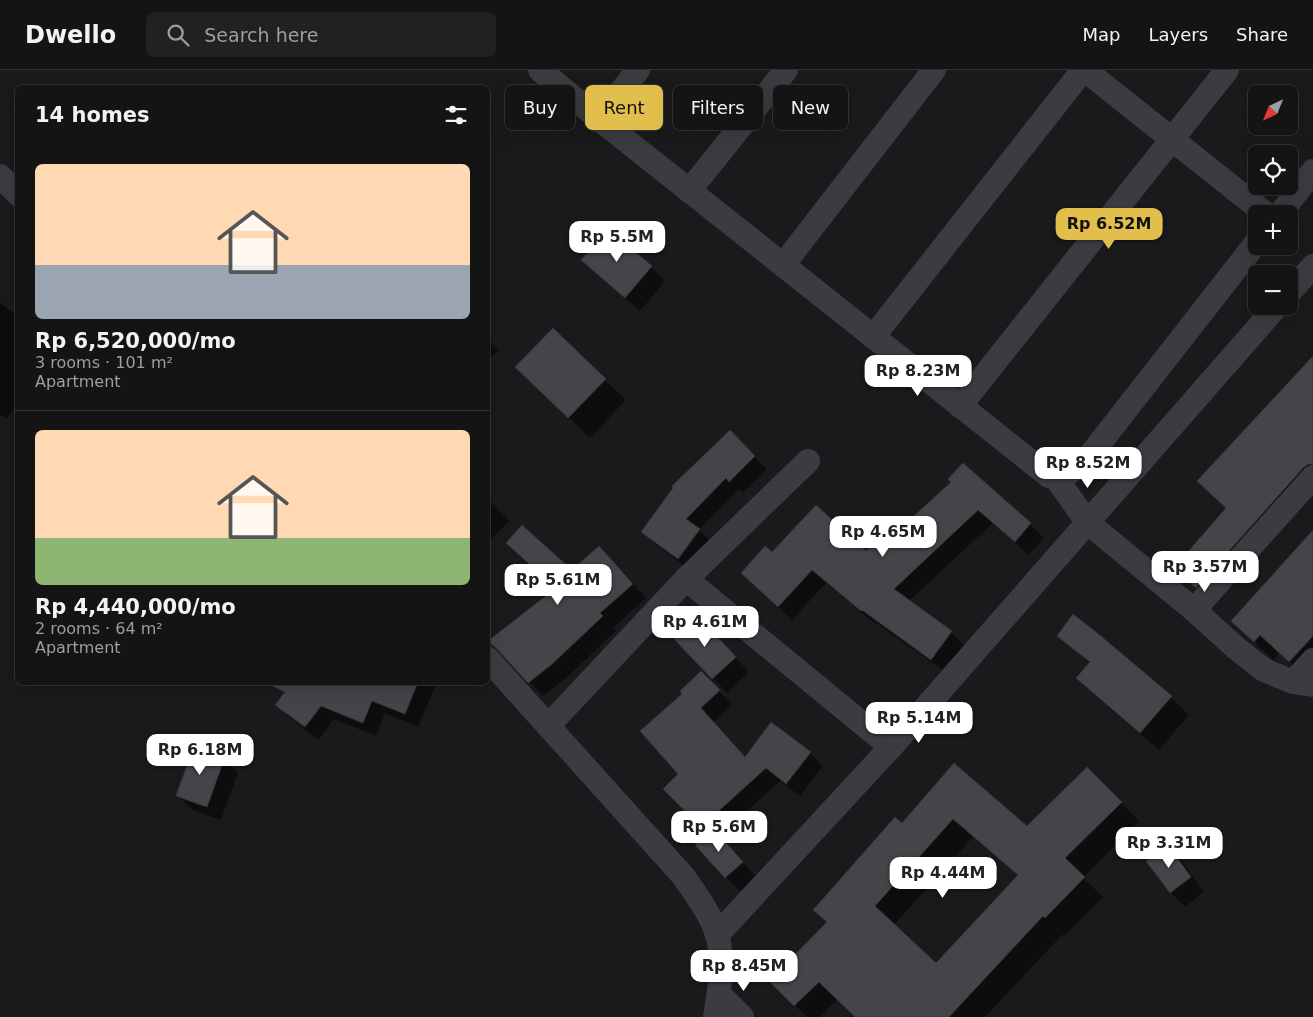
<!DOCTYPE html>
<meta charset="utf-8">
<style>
body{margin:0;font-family:"DejaVu Sans",sans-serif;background:#212122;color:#f1f3f6;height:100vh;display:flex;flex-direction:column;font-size:19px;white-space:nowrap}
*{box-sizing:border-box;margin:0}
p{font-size:16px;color:#9d9ea0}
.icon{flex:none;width:28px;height:28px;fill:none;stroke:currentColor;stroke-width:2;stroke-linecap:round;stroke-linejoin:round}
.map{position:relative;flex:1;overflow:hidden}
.sheet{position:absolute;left:15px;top:15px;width:475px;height:600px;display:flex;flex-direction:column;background:#141415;border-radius:8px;box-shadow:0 5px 20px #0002,0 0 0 1px #333334}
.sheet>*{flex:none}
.guide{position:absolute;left:505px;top:15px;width:475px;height:45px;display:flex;gap:10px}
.needle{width:32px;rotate:223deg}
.buttons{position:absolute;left:1248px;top:15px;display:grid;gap:10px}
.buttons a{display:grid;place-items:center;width:50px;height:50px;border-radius:8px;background:#141415;box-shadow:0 5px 20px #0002,0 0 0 1px #333334;font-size:25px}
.price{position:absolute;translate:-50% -42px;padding:0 11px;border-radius:10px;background:#fff;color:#222;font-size:16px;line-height:32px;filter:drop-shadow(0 1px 2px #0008)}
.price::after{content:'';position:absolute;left:50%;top:30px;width:15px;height:11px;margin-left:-8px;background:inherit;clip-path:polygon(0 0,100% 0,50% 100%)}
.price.on{background:#e2bf4c;color:#111}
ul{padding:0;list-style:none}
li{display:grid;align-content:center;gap:10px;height:265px;padding:0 20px}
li+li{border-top:1px solid #333334}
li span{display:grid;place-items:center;height:155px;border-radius:8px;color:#555}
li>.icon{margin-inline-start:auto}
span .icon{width:90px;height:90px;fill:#fffc;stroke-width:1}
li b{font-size:21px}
h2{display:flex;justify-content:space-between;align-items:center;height:60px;padding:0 20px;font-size:21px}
.tag{padding:0 18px;border-radius:8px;background:#141415;box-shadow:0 5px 20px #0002,0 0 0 1px #333334;font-size:18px;line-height:45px}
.tag.on{background:#e2bf4c;color:#111}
header{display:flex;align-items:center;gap:30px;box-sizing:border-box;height:70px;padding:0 25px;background:#141415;border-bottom:1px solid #333334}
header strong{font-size:24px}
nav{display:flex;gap:28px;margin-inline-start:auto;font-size:18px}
.search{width:350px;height:45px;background:#212122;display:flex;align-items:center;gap:12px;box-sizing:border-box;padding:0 18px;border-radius:8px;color:#9d9ea0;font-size:19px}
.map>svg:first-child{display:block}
.shadow{fill:#0007;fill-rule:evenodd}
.building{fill:#444549;stroke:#353438;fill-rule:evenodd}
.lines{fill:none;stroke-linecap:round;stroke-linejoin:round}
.minor{stroke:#3b3c41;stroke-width:24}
</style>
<header>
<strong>Dwello</strong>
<div class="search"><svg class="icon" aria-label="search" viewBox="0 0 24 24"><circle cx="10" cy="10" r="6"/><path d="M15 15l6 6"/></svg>Search here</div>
<nav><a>Map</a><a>Layers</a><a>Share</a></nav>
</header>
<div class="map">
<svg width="1313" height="947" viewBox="0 0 1313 947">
<rect width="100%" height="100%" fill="#1a1a1c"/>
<!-- shadow -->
<g class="shadow">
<path d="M608,161L651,197L665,211L640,241L597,204Z"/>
<path d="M0,233L18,246V334L6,349L0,344Z"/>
<path d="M553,260L626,330L590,368L538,318Z"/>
<path d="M488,269L498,281L488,291Z"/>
<path d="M1313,288V415L1210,530L1175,499L1227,438Z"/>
<path d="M730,362L767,399L742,423L739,419L699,460L712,473L691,501L655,474L642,462Z"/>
<path d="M952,412L1030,454L1044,468L1029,485L993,453L909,531L951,562L964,575L945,602L876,553L875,554L826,513L792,550L756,516L772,484L866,483L878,480Z"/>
<path d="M488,429L509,451L488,472Z"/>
<path d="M1313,462V606L1309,610L1280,583L1274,590L1252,570Z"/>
<path d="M507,473L572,502L599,477L646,528L613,558L616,561L565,609L543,626L493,575L557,519Z"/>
<path d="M711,562L749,602L727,623L675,569Z"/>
<path d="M1058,565L1171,627L1189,645L1159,680L1096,626L1078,608L1090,594Z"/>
<path d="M701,603L732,634L713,653L745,688L810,683L823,696L800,726L780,711L719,766L756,807L740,821L726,807L709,764L665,719L679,704L684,624Z"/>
<path d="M391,612H437L418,657L385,643L376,666L334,649L319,670L290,648L277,634Z"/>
<path d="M224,688L238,703L221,750L192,740L178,726Z"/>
<path d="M954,695L1027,758L1087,698L1139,751L1083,808L1103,827L1064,866L1063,864L985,947H856L838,929L820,947H807L770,911L828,853L814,840L902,755ZM973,767L1019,806L936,894L894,855Z"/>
<path d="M1168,777L1182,791L1204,822L1185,837L1171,823L1148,791Z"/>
</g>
<!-- building -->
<g class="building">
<path d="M608,159L652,196L625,228L581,190Z"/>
<path d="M553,258L606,309L568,348L515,297Z"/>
<path d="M1313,286V394H1308L1303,398L1196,518L1173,499L1226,438L1197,411Z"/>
<path d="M730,360L755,386L729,412L726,408L686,449L700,459L678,489L641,462L673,418L672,416Z"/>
<path d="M963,393L1031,453L1015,472L978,440L894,519L952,561L931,590L862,540L861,541L812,500L778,537L741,503L765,476L772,482L816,435L866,481L872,474L878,479L951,412L948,409Z"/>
<path d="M522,455L572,500L599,476L633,514L600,543L603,546L551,595L528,613L498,580L488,571L556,518L506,473Z"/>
<path d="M1313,460V566L1289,592L1260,565L1254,572L1231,551Z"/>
<path d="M1073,544L1102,567L1172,626L1140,663L1076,608L1090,592L1057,566Z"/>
<path d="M698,546L736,587L712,609L674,569Z"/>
<path d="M701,601L720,620L701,638L745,687L771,652L811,682L786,714L766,698L701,757L663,719L678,704L640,661L682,624L680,621Z"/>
<path d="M264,612H418L405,644L372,631L363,653L321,636L305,657L275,635L285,622Z"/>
<path d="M194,676L225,687L207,737L176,726Z"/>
<path d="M954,693L1027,756L1087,697L1122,732L1065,788L1085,807L1045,848L1043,846L949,947H855L819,912L794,936L769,911L827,852L813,840L895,747L902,753ZM953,749L1018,805L936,893L875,836Z"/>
<path d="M713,758L743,792L725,808L695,775Z"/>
<path d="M1168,775L1191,807L1170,823L1146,791Z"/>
</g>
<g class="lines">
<!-- minor -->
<g class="minor">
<path d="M540,0L599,49L1049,406C1068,410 1079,395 1092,383L1256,173"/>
<path d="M1085,0L1266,144"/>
<path d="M599,49L638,0"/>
<path d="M0,106L18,124"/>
<path d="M689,121L786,0"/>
<path d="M1280,144L1313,101"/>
<path d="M783,195L934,0"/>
<path d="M1289,223L1313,196"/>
<path d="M873,267L1083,0"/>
<path d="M960,336L1227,0"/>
<path d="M1056,408L1088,453L1194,540L1236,578L1264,600L1293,612L1313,615"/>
<path d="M686,509L891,677"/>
<path d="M1194,540L1313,407"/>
<path d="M488,589L684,807C696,825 711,844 717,865C725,891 719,921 715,947"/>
<path d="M1293,612L1313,590"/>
<path d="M548,656L686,509L808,391"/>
<path d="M717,865L891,677L1277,236"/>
<path d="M719,924L742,947"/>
</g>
</g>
</svg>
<div class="buttons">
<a><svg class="needle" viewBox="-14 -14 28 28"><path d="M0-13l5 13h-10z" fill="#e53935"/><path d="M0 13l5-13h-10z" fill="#9d9ea0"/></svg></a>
<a><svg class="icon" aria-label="locate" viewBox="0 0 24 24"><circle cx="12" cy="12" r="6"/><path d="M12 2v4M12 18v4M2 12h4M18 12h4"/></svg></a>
<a>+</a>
<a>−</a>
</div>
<b class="price on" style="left:1109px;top:180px">Rp 6.52M</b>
<b class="price" style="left:617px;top:193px">Rp 5.5M</b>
<b class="price" style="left:918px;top:327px">Rp 8.23M</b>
<b class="price" style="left:1088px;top:419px">Rp 8.52M</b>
<b class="price" style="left:883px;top:488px">Rp 4.65M</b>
<b class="price" style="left:1205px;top:523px">Rp 3.57M</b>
<b class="price" style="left:558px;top:536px">Rp 5.61M</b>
<b class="price" style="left:705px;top:578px">Rp 4.61M</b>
<b class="price" style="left:919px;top:674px">Rp 5.14M</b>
<b class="price" style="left:200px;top:706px">Rp 6.18M</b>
<b class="price" style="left:719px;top:783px">Rp 5.6M</b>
<b class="price" style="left:1169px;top:799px">Rp 3.31M</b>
<b class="price" style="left:943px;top:829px">Rp 4.44M</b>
<b class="price" style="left:744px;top:922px">Rp 8.45M</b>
<div class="guide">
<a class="tag">Buy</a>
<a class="tag on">Rent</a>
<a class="tag">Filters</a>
<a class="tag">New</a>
</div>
<section class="sheet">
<h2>14 homes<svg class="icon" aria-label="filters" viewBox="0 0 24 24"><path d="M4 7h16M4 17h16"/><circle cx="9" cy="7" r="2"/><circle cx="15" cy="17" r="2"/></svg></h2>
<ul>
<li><span style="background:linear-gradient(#ffd9b3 65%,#9aa5b1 0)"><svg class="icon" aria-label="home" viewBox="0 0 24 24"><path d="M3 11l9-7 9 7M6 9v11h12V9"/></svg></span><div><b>Rp 6,520,000/mo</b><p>3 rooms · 101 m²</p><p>Apartment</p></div></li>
<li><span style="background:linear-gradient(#ffd9b3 70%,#8fb573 0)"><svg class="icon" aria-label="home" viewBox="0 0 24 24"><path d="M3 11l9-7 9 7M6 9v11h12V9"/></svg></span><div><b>Rp 4,440,000/mo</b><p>2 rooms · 64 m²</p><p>Apartment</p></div></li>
</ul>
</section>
</div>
